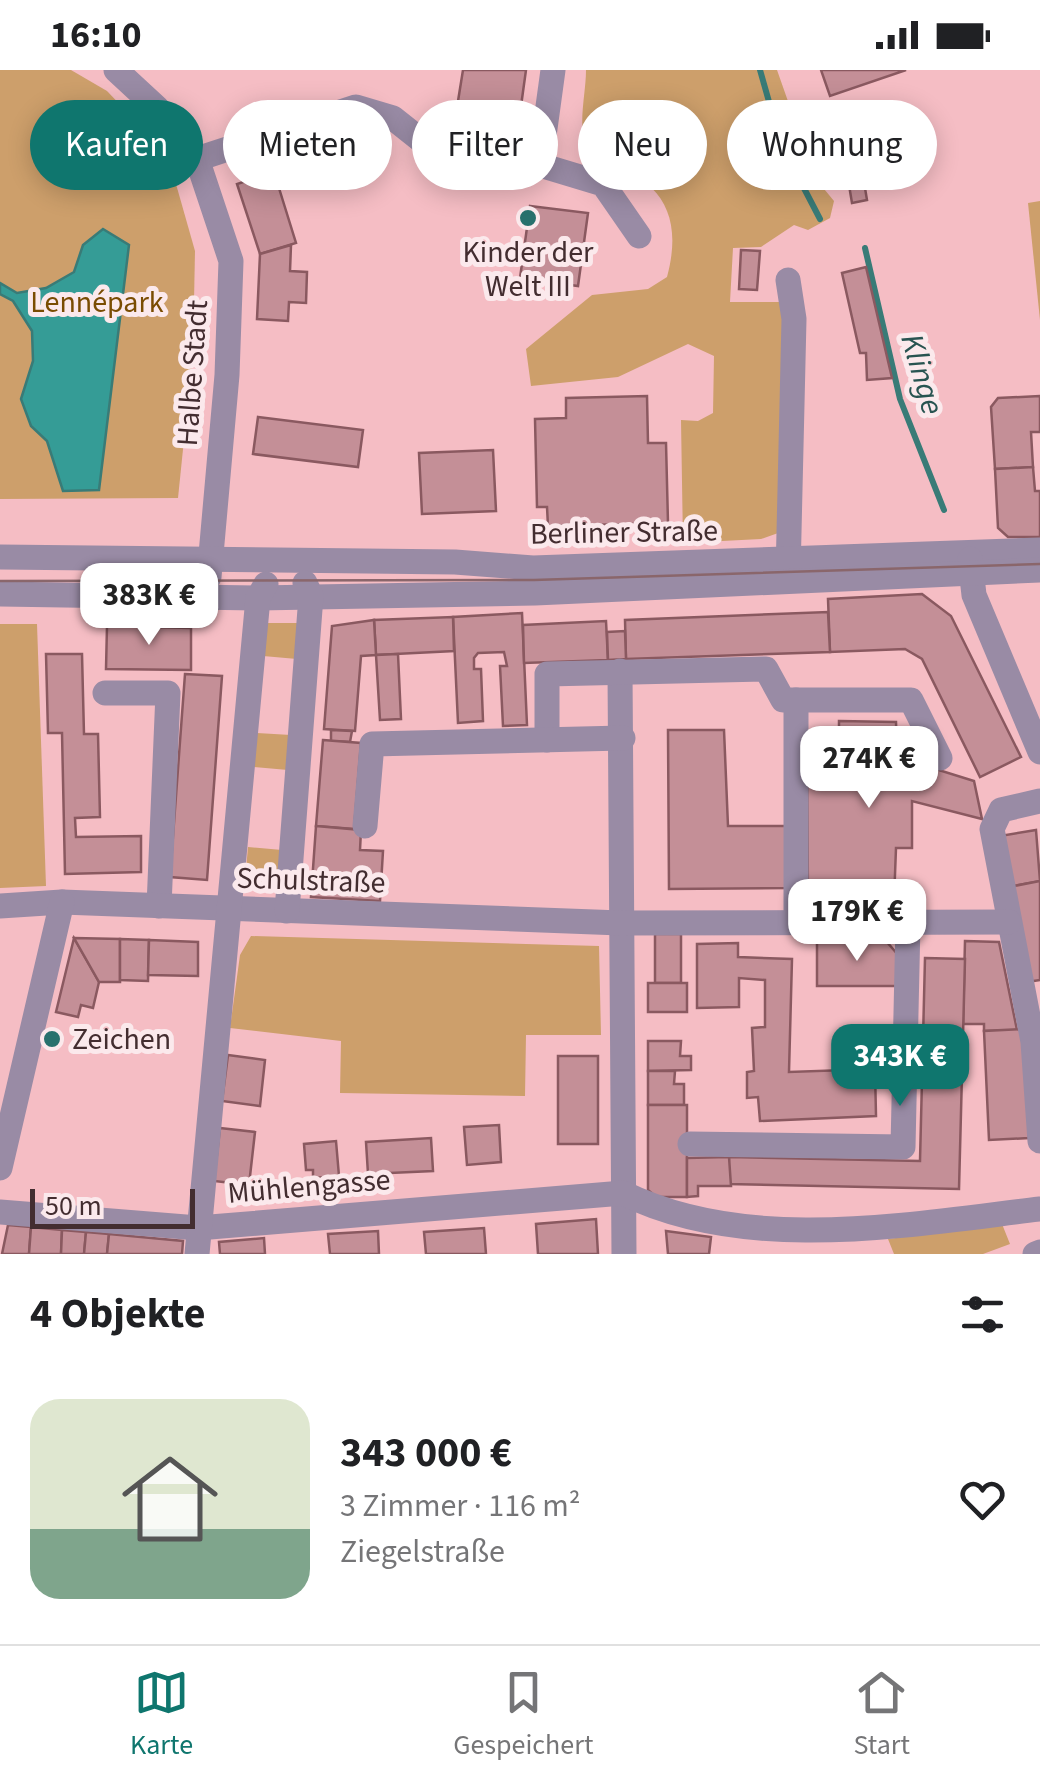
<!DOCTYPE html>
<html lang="de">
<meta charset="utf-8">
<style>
body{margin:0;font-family:"Source Sans 3",sans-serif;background:#f2f2f2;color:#202124;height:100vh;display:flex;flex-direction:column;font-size:38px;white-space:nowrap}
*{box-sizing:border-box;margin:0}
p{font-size:32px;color:#757577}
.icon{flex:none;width:55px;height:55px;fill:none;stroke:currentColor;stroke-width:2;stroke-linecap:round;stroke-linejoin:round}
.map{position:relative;height:1184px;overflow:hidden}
.side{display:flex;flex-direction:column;background:#fff;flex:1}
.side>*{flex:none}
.hud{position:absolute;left:30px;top:30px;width:980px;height:90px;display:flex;gap:20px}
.scale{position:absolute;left:30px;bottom:25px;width:165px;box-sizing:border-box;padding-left:10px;border:5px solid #432d30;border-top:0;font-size:28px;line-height:35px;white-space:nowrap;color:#432d30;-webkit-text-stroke:8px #fbe9ec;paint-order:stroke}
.price{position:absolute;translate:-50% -85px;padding:0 22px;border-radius:20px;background:#fff;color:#222;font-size:32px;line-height:65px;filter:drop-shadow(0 2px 5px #0008)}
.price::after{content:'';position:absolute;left:50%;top:60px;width:30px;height:22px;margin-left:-15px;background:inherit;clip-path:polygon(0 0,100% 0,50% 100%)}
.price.selected{background:#0f766e;color:#fff}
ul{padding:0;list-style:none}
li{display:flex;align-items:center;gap:30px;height:250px;padding:0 30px}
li+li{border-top:2px solid #e0e0e0}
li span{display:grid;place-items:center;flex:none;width:280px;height:200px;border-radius:30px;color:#555}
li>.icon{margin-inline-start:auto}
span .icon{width:120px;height:120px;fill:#fffc;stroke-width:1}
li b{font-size:42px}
h2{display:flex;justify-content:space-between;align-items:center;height:120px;padding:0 30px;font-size:42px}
.chip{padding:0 35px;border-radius:45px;background:#fff;box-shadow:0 5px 25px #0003;font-size:35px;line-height:90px}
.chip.selected{background:#0f766e;color:#fff}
.status{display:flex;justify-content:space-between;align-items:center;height:70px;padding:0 50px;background:#fff;direction:ltr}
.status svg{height:28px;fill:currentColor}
.menu{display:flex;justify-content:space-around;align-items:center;height:140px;border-top:2px solid #e0e0e0;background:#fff;font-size:28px;color:#757577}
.menu a{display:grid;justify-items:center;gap:5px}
.menu .selected{color:#0f766e}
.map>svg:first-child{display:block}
.green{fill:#cd9f6b}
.water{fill:#359c96;stroke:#397b77;stroke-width:2.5}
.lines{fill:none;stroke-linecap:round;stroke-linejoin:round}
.stream{stroke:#397b77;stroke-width:6}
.building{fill:#c48f97;stroke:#8a5960;stroke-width:2.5}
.minor{stroke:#998ba5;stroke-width:25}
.tram{stroke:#8a666b;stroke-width:2.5}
.poi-dot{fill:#28716d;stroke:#fbe9ec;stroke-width:4}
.labels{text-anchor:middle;stroke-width:10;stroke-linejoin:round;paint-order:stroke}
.poi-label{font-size:30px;fill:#432d30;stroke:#fbe9ec}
.park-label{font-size:30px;fill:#7a4c02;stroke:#fbe9ec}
.street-label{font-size:30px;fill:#432d30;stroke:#fbe9ec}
.water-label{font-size:32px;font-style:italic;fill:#285451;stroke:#fbe9ec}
</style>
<div class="status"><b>16:10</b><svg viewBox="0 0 49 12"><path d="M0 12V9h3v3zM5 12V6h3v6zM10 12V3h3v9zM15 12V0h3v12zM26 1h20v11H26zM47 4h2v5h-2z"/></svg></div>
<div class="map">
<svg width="1040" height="1184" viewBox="0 0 1040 1184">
<rect width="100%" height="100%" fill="#f5bdc4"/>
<!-- green -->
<g class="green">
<path d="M0,0H71L107,21L150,66L174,107L195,181L193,282L178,428L0,429Z"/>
<path d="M586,0H777L815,108L834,131L830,148L808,160L794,155L761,177L733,178L730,232H786L781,462L761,469L683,473L681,350L698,351L713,343L714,286L688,274L618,307L531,316L526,279L592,225L648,219L667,207C685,140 657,105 593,89C574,64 586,29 586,0Z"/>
<path d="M1040,131V250L1028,133Z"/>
<path d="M265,553H300L297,589L263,586Z"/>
<path d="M0,554H37L46,816L0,818Z"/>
<path d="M257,663L291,665L288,700L254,697Z"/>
<path d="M248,777L282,780L279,814L245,811Z"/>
<path d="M251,866L599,876L601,965H526L525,1026L340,1023L341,971L230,958L240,885Z"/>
<path d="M1002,1154L1010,1174L983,1184H894L888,1169Z"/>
</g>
<!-- water -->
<path class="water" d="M103,159L129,175L99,420L63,421L47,371L31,356L21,329L33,291L32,261L13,231L0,224V213L17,223L46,218L74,202L83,175Z"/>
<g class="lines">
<!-- stream -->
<g class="stream">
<path d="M760,0L781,74L820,149"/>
<path d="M865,178L900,329L944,440"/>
</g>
</g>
<!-- building -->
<g class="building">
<path d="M463,0H526L517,65L454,56Z"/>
<path d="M821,0H906L830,26Z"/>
<path d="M294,81L301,103L277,111L274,102L253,108Z"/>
<path d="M274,102L296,173L260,184L237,114Z"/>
<path d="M863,106L867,130L852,133L848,109Z"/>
<path d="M530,136L588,143L578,216L520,208Z"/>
<path d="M291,175L290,201L307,202L306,233L289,232L288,251L257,249L260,184Z"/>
<path d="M741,180L760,181L757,220L739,219Z"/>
<path d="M866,197L892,308L867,310L866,283H860L842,203Z"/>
<path d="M647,326L648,373H666L668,453L548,456L547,437H537L535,349L566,348V328Z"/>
<path d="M1040,326V362H1031L1033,397L995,399L991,337L998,328Z"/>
<path d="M258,347L363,360L358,397L253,384Z"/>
<path d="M493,380L496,441L422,444L419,383Z"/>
<path d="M1033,397L1035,421H1040V467H1008L998,458L995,399Z"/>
<path d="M922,524L951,546L1021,687L980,707L922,589L905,579L830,582L828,529Z"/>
<path d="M828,542L830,582L626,589L625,550Z"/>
<path d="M522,543L527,655L503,656L500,596H507L504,582L478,583L474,588V599H481L483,651L458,653L453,547Z"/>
<path d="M453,547L454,581L376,585L374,550Z"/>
<path d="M374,550L376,585L361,586L355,661L324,659L332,556Z"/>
<path d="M606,551L608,590L524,593L523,555Z"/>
<path d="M107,556L191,558V600L106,599Z"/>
<path d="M625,561L626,589L608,590L607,562Z"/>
<path d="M46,584H82L84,664H98L100,747L75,748L76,767L141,766V802L65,804L62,663H48Z"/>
<path d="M398,584L401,649L380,650L376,585Z"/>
<path d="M185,604L222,606L207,810L170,807Z"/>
<path d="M839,651L896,652L897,687L974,711L982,749L912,731V778H896L894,831L808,830L807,677L839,679Z"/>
<path d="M331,660L352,661L350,672L331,671Z"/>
<path d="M668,660H724L728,756H787L788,818L669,819Z"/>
<path d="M323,670L361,673L354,759L316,756Z"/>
<path d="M316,756L361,760L360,780L383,781L380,831L311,827Z"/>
<path d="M1036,760L1040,811L1009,817L1000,766Z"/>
<path d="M1040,811V910L1027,912L1009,817Z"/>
<rect x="655" y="864" width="26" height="49"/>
<path d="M74,868L99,912L93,938L81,935L78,947L56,942Z"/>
<path d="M74,868L120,869V912H99Z"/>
<path d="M120,869L149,870L148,911L120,910Z"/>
<path d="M149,870L198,872V906L148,905Z"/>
<path d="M817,870L886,871L899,886L898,916H817Z"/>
<path d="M965,871L999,872L1017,960L984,961V954H963Z"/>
<path d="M738,873V887L792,889L789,1002L875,999L876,1046L760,1051L758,1027L747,1028V1002L754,1001L752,958L765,957V910L739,908V937L697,938V874Z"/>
<path d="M925,888L965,889L959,1119L728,1114L729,1087L920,1091Z"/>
<rect x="648" y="913" width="39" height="29"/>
<path d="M1025,959L1029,1068L989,1070L984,961Z"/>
<path d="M648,971H681L680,986H691V1000L648,1001Z"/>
<path d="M228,985L265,990L260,1036L222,1031Z"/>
<rect x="558" y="986" width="40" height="88"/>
<path d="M648,1001H675L674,1014H684V1035H648Z"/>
<path d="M648,1035H687V1127H656L648,1120Z"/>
<path d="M499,1055L501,1092L467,1095L464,1057Z"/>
<path d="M220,1058L255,1062L249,1115L214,1111Z"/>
<path d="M431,1068L433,1101L368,1104L366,1072Z"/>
<path d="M336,1071L339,1106L313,1108V1100H306L304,1074Z"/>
<path d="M729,1087L731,1116H698V1126L687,1127V1088Z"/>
<path d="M596,1149L598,1184H538L536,1154Z"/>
<path d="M8,1155L31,1157L29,1184H2Z"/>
<path d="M31,1157L62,1160L61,1184H29Z"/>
<path d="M484,1158L486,1184H426L424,1162Z"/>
<path d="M62,1160L86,1162L84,1184H61Z"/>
<path d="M378,1161L379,1184H330L328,1164Z"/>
<path d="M666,1161L711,1167L709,1184H668Z"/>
<path d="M86,1162L109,1164L107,1184H84Z"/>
<path d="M109,1164L183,1171L182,1184H107Z"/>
<path d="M264,1168L265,1184H220L219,1172Z"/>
</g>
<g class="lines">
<!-- minor -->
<g class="minor">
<path d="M116,0L157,38L197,89L231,191L227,305L209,507"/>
<path d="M197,89L356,37L393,48L432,79L461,87L540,95L603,114L639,166"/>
<path d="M540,95L553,0"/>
<path d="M788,210L794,249L788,505"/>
<path d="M0,487L455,492L533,498L1040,480"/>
<path d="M970,489L974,525L1040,682"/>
<path d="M0,524L258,528L535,523L1040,500"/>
<path d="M620,601L624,1184"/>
<path d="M105,623H168L159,836"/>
<path d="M796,630V853"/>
<path d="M547,670V604L766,599L783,630H911L940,688"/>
<path d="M1040,731L1001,740L992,759L1033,972L1040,1071"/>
<path d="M365,756L372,674L623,668"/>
<path d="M0,836L62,832L621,853L1009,852"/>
<path d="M287,841L311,526L305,513"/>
<path d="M690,1074L903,1077L908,853"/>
<path d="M0,1098L62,832"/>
<path d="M0,1142L198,1158L623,1123C747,1184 906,1155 1040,1139"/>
<path d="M197,1184L258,528L266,514"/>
<path d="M1035,1184L1040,1182"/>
</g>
<!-- tram -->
<path class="tram" d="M0,511L534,510L1040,494"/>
</g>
<!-- markers -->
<g class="poi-dot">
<circle cx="528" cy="148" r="10"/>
<circle cx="52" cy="969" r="10"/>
</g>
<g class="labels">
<!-- poi labels -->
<g class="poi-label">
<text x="528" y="192">Kinder der<tspan x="528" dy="34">Welt III</tspan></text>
<text x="72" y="979" text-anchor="start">Zeichen</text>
</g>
<!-- park labels -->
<g class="park-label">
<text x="97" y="242">Lennépark</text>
</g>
<!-- street labels -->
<g class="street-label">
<text transform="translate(192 303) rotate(-86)" y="10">Halbe Stadt</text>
<text transform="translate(624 462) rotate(-1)" y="10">Berliner Straße</text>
<text transform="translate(311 810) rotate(2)" y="10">Schulstraße</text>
<text transform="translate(309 1116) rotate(-5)" y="10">Mühlengasse</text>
</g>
<!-- water labels -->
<g class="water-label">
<text transform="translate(923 304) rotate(74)" y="11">Klinge</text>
</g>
</g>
</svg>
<div class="scale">50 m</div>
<b class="price" style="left:149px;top:578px">383K €</b>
<b class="price" style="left:869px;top:741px">274K €</b>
<b class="price" style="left:857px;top:894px">179K €</b>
<b class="price selected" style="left:900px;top:1039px">343K €</b>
<div class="hud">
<a class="chip selected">Kaufen</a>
<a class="chip">Mieten</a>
<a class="chip">Filter</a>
<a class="chip">Neu</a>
<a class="chip">Wohnung</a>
</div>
</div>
<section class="side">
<h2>4 Objekte<svg class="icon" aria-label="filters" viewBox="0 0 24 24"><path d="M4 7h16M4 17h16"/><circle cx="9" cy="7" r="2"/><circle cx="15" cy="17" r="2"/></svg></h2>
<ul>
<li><span style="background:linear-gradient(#dfe7d0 65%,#7fa58c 0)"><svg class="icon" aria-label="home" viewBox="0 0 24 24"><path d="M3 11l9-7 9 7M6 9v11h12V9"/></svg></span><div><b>343 000 €</b><p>3 Zimmer · 116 m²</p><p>Ziegelstraße</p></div><svg class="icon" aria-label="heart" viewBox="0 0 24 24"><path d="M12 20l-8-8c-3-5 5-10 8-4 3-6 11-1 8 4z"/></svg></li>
</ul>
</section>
<nav class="menu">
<a class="selected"><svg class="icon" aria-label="map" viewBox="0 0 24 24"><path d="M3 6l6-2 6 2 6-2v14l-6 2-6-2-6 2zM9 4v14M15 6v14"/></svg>Karte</a>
<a><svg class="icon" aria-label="saved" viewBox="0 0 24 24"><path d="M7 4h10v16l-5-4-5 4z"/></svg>Gespeichert</a>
<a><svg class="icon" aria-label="home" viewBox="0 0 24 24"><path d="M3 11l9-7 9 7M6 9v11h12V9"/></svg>Start</a>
</nav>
